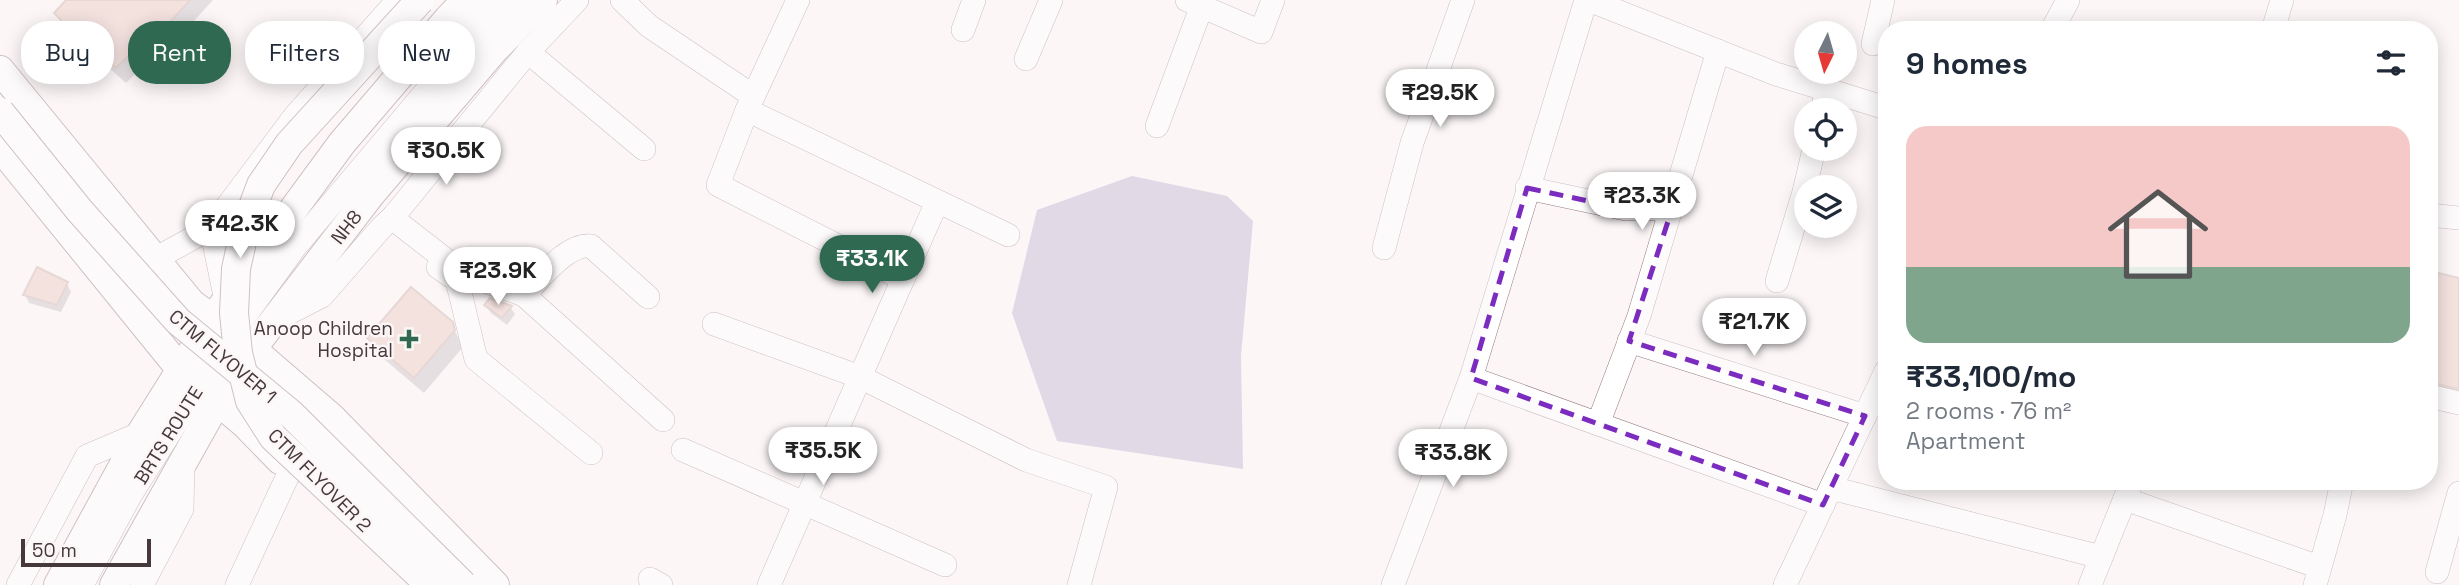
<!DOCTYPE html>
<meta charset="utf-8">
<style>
body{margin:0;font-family:"Space Grotesk",sans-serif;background:#f6f6f7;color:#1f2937;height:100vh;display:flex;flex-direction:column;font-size:26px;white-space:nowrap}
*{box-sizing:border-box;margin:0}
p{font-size:23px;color:#747a83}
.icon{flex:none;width:38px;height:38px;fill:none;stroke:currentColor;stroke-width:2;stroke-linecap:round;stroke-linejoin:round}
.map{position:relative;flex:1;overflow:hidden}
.sheet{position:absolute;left:1878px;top:21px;width:560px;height:469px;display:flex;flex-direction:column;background:#fff;border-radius:28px;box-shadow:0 4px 18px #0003}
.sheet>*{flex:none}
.guide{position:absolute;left:21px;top:21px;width:665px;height:63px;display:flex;gap:14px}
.needle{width:46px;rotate:185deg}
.fabs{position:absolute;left:1794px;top:21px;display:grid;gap:14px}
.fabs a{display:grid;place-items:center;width:63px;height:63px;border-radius:50%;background:#fff;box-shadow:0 4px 18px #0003;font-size:35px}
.scale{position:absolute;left:21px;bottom:18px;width:130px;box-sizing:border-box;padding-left:7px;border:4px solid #45393b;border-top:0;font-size:19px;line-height:24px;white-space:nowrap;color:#45393b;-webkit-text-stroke:5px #fcf6f7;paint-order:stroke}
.price{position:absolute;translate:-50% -60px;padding:0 16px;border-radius:24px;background:#fff;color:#222;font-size:23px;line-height:46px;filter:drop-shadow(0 2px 4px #0008)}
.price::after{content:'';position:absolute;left:50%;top:42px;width:21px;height:16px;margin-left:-10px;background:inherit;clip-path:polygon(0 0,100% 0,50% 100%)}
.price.current{background:#306952;color:#fff}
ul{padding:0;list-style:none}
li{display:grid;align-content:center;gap:14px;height:371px;padding:0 28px}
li+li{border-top:2px solid #e0e1e3}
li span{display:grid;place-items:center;height:217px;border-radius:21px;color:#555}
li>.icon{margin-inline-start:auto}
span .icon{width:126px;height:126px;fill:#fffc;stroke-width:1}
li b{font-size:30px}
h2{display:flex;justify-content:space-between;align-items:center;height:84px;padding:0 28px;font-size:30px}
.chip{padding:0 24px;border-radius:28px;background:#fff;box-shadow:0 4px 18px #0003;font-size:24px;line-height:63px}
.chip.current{background:#306952;color:#fff}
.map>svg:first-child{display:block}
.water{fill:#c0b5d1}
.shadow{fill:#0003}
.building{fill:#eccac0;stroke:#cfb4ac;stroke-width:2}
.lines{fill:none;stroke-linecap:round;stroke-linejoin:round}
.minor-casing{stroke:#997e83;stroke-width:24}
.major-casing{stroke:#997e83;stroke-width:30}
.minor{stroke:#fff;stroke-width:23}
.major{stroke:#fff;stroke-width:28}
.major-bridge-casing{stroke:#997e83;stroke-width:30;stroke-linecap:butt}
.major-bridge{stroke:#fff;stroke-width:28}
.marked{fill:none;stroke:#7b2cbf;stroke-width:5;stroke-dasharray:14 9;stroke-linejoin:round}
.poi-dot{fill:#306952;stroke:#fcf6f7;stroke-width:2.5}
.labels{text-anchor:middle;stroke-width:5;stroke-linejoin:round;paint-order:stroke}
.street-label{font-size:19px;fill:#45393b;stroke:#fcf6f7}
.poi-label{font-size:19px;fill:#45393b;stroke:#fcf6f7;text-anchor:end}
</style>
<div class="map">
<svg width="2459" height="585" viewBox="0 0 2459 585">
<rect width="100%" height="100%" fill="#fcf6f7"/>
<!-- water -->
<path class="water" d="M1132,176L1227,196L1253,221L1241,356L1243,469L1057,441L1012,313L1037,210Z"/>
<!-- shadow -->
<g class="shadow">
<path d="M69,0H213L173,44L169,41L126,83L108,67L92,66L72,59L59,34L62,24L56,14Z"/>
<path d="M2459,279V391L2429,386V318Z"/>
<path d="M67,284L71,292L61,312L29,303L25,295Z"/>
<path d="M486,305L510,307L515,314L507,325L491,313Z"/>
<path d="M451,323L463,347L424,393L378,354L369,339Z"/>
</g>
<!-- building -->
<g class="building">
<path d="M66,0H190L163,30L159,26L116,68L98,52L67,47L58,40L61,20L54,13Z"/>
<path d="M37,267L68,282L57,305L23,295Z"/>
<path d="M2438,273L2459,278V389L2429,382V310Z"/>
<path d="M411,287L453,322L455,330L414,378L367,338Z"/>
<path d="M490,298L512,306L502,318L484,305Z"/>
</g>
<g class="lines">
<defs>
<g id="minor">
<path d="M622,0L649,26L753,96"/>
<path d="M798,0L747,110L1008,235"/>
<path d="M1187,0L1261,32L1273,0"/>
<path d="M1586,0L1471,378L1823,505"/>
<path d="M1589,0L1776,74L1886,108"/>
<path d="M963,30L974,0"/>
<path d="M2052,30L2068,0"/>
<path d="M2273,30L2282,0"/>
<path d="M457,43L489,0"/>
<path d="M1873,44L1883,0"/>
<path d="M528,52L644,149"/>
<path d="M1026,59L1051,0"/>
<path d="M747,110L718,185L903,279L769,585"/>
<path d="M1822,110L1827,90"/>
<path d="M1157,126L1204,0"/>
<path d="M1527,188L1626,209H1672"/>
<path d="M2429,215L2459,218"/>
<path d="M392,218L464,274L524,295L663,420"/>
<path d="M211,228L226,301"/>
<path d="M1384,248L1412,143L1463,0"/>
<path d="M155,259L211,228L295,116L398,0"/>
<path d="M438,267L457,280L476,359L591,453"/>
<path d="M903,279L937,202"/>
<path d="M1777,281L1804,192L1814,149"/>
<path d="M524,295C540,279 567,243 591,246L648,297"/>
<path d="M275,320L322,296L382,227L392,218L528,52L577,0"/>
<path d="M714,324L860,377L1026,460L1106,487L1079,585"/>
<path d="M1629,341L1865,416"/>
<path d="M2429,396L2459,403"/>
<path d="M1598,424L1639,316L1718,51"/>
<path d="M683,450L945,565"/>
<path d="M1831,488L2101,557"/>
<path d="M2125,499L2319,567"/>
<path d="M2437,572L2459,493"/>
<path d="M650,579L661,585"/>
<path d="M18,585L87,456L141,433"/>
<path d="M82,585L131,494L200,385L232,334L295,247L423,95L513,0"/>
<path d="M142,585L182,509L183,461"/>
<path d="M237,585L290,471"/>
<path d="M1393,585L1471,378"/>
<path d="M1785,585L1886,371"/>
<path d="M2090,585L2132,481"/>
<path d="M2315,585L2335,515L2342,481"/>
</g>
<g id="major">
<path d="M0,70L191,303L252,349L331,417L495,585"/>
<path d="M0,147L181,370L245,424L280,460"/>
<path d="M58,585L141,433L212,320L342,143L448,19L466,0"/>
<path d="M114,585L218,400L252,349L371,194L494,50L543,0"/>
</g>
</defs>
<!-- minor casing -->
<use href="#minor" class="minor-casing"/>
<!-- major casing -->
<use href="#major" class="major-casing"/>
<!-- minor -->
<use href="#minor" class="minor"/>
<!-- major -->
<use href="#major" class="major"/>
<defs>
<g id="major-bridge">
<path d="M420,0L289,144L261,185L245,228L236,269L234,313L238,353L250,401L273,437L430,585"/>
<path d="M0,112L80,211L178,321L290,413L463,585"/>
</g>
</defs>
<!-- major-bridge casing -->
<use href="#major-bridge" class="major-bridge-casing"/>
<!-- major-bridge -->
<use href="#major-bridge" class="major-bridge"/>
</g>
<!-- marked area -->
<path d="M0 0H2459V585H0ZM1527,188L1626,209H1672L1629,341L1865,416L1823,505L1471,378Z" fill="#fcf6f7" fill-opacity=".55" fill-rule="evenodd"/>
<path class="marked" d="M1527,188L1626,209H1672L1629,341L1865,416L1823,505L1471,378Z"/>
<!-- markers -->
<path class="poi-dot" d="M405.5 328.5h7v7h7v7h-7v7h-7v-7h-7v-7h7z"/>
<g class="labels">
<!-- street labels -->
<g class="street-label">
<text transform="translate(346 227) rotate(-52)" y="7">NH8</text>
<text transform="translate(223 356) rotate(40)" y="7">CTM FLYOVER 1</text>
<text transform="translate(168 435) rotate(-58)" y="7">BRTS ROUTE</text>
<text transform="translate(320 480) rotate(45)" y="7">CTM FLYOVER 2</text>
</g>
<!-- poi labels -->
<g class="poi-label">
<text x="393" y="335">Anoop Children<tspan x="393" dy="22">Hospital</tspan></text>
</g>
</g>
</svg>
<div class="fabs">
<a><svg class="needle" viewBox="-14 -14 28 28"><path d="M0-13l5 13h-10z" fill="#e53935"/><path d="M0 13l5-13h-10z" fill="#747a83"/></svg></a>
<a><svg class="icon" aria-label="locate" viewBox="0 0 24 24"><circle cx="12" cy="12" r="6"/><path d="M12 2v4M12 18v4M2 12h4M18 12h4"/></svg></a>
<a><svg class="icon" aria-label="layers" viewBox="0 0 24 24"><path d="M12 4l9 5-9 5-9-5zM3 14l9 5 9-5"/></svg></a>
</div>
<div class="scale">50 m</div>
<b class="price" style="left:1440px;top:129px">₹29.5K</b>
<b class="price" style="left:446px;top:187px">₹30.5K</b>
<b class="price" style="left:1642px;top:232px">₹23.3K</b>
<b class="price" style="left:240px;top:260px">₹42.3K</b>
<b class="price current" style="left:872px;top:295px">₹33.1K</b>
<b class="price" style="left:498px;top:307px">₹23.9K</b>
<b class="price" style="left:1754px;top:358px">₹21.7K</b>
<b class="price" style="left:823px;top:487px">₹35.5K</b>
<b class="price" style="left:1453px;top:489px">₹33.8K</b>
<div class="guide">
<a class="chip">Buy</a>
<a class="chip current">Rent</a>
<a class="chip">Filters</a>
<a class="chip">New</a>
</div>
<section class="sheet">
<h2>9 homes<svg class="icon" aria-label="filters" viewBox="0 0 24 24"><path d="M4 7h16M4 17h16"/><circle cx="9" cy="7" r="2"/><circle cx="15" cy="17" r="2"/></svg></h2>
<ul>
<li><span style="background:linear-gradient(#f6c9c9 65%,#7fa58c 0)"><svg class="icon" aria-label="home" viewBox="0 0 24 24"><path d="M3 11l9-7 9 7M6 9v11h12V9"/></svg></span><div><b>₹33,100/mo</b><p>2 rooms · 76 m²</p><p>Apartment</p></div></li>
</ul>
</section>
</div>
